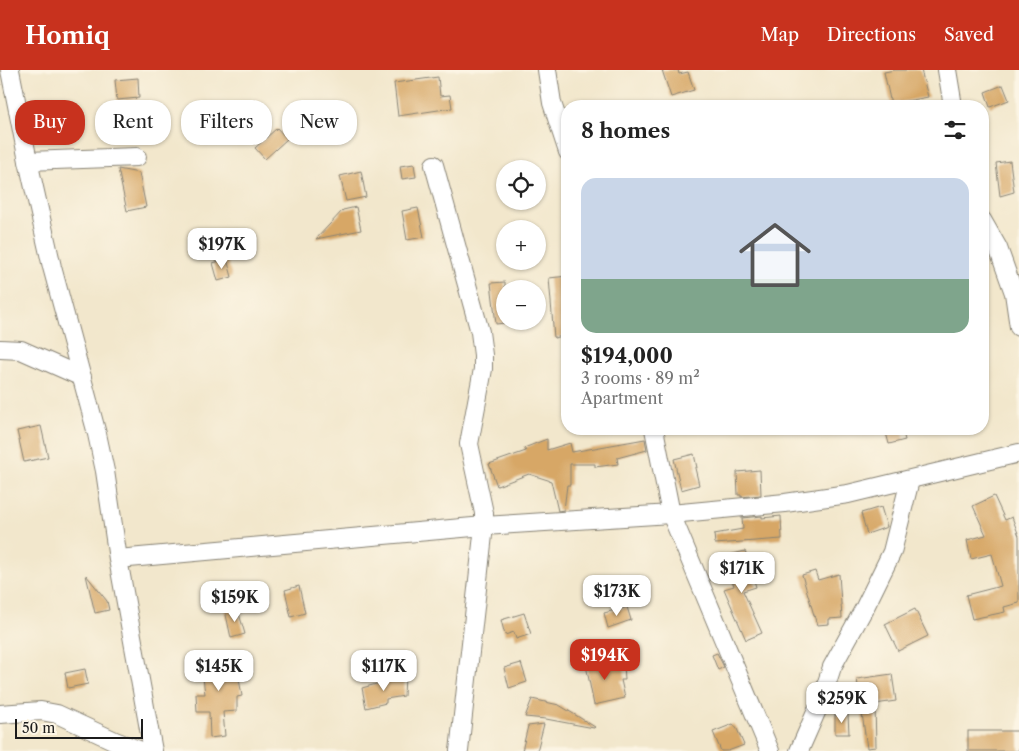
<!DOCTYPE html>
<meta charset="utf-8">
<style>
body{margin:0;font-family:"Libre Caslon Text",serif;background:#f6f6f6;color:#222;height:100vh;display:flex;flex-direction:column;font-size:19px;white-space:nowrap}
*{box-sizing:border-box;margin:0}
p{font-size:16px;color:#767676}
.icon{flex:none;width:28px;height:28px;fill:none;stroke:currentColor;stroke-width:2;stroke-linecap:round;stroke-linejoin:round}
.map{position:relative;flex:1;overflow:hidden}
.panel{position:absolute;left:561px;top:30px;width:428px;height:335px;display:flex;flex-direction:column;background:#fff;border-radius:20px;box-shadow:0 1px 4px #0004}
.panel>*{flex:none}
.top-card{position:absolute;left:15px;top:30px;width:471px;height:45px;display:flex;gap:10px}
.buttons{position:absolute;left:496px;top:90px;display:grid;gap:10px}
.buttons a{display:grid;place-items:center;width:50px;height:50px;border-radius:50%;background:#fff;box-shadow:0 1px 4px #0004;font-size:25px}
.scale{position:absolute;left:15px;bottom:12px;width:128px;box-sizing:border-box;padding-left:5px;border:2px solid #1c1c1c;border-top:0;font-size:14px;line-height:18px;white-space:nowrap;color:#1c1c1c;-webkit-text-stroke:4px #fcf5e5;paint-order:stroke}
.price{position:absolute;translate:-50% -42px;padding:0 11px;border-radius:10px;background:#fff;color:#222;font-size:16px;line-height:32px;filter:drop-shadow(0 1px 2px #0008)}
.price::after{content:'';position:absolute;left:50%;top:30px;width:15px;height:11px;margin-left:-8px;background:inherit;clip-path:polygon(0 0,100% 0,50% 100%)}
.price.on{background:#c8321e;color:#fff}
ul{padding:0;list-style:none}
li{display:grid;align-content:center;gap:10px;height:265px;padding:0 20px}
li+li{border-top:1px solid #e0e0e0}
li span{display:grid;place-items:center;height:155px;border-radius:15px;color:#555}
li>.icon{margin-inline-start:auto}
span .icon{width:90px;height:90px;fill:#fffc;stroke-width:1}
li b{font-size:21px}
h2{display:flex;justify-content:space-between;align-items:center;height:60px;padding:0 20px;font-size:21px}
.pill{padding:0 18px;border-radius:20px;background:#fff;box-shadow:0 1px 4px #0004;font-size:18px;line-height:45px}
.pill.on{background:#c8321e;color:#fff}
header{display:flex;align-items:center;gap:30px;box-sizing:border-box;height:70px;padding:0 25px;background:#c8321e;color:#fff}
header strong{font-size:24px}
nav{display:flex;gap:28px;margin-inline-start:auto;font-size:18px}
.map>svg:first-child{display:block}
.building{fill:#d7a766}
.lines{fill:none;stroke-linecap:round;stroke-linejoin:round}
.minor-casing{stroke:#878274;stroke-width:20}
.minor{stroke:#fff;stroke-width:18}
</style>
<header>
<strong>Homiq</strong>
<nav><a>Map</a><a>Directions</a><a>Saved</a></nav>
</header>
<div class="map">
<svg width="1019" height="681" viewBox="0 0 1019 681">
<rect width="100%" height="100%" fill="#fcf5e5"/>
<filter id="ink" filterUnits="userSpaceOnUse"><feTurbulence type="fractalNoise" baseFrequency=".02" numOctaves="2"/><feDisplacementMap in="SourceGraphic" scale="10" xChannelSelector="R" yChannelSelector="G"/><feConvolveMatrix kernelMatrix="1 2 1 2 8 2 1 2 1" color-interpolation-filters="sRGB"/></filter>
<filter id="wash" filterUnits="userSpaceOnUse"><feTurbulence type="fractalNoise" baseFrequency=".0096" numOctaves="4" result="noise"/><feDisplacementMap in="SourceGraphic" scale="20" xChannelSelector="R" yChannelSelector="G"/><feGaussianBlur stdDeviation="1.12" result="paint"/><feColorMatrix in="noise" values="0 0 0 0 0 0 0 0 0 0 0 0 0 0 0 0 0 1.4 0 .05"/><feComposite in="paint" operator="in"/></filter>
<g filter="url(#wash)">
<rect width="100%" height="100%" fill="#f2e7cc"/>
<g id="blocks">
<!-- building -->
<g class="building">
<path d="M662,0H678L679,4L688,2L694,20L671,27Z"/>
<path d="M895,0H921L928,27L891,34L884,2Z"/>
<path d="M438,7L440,26L450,25L452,38L398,46L394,13Z"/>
<path d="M138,8L139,28L117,30L115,10Z"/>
<path d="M1003,15L1009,30L990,37L985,22Z"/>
<path d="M53,40L54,61L40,63L38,42Z"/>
<path d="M277,58L287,69L265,89L255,78Z"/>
<path d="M1010,91L1014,122L1000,126L996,93Z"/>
<path d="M414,94L416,107L402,109L400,96Z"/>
<path d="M118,99L139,103L146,137L127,141Z"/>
<path d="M361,101L366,127L346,131L340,106Z"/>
<path d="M356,137L361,160L316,169L343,140Z"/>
<path d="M418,138L424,167L407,170L402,141Z"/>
<path d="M227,189L232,207L218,211L213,193Z"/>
<path d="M568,206V265L554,268L549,208Z"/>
<path d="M505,212V253L496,254L491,213Z"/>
<path d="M41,356L48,387L24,392L17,361Z"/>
<path d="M885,359H902L905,370L889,374Z"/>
<path d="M547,369V380L570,373L572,382L645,369L647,380L617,388L618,394L595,397V394H570V415H567L564,440L558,441L551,411L529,404L497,416L489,394L526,381L524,378Z"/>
<path d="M694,384L697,398H695L699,415L681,420L674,389Z"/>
<path d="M760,400L761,425L741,427V425H738L737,402Z"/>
<path d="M994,426L1005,450L1012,447L1019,466V533L1004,537L1005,542L972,549L966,525L1001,516L992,484L971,489L967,470L986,465L973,436Z"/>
<path d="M881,437L887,457L867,464L861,443Z"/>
<path d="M762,446V448L781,446L782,469L715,474L714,464L743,459L742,448Z"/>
<path d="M745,481L756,517L743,521L762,563L746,570L724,519L734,516L725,486Z"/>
<path d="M815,501L818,510L839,504L842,548L829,549V554L817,555L802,505Z"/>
<path d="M86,505L107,531L109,540L95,543Z"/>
<path d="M299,516L305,543L291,547L285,520Z"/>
<path d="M237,537L245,564L231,568L225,540Z"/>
<path d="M627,537L631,550L608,558L604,543Z"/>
<path d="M915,539L928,566L898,581L885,554Z"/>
<path d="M524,543L531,564L516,569L514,562L505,565L501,550Z"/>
<path d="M717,583L724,597L718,600L712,585Z"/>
<path d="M235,586L242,626L237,627V641L223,642L225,666L210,668L209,642H197L196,624H205L201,591Z"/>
<path d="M601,587L602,596L624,594L625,610H621L625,628L594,635L585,590Z"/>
<path d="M521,593L527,612L509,618L504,598Z"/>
<path d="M85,599L88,614L68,618L65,603Z"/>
<path d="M892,604L896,631L875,634L876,677L867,678L857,609Z"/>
<path d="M405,606L404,626L386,629V633L366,638L362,618Z"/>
<path d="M532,629L559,635L595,657L594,658L546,649L525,647Z"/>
<path d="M848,644L849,664H835V645Z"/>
<path d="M544,654L537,681H522L528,656Z"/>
<path d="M733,654L737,659L744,675L728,681H721L713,662Z"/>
<rect x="968" y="661" width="51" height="20"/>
</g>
</g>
</g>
<g filter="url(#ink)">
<use href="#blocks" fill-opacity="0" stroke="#878274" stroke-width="1"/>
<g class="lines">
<defs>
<g id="minor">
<path d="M10,0L28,91L52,197L97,364L105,401L118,489L153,681"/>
<path d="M547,0L552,33L568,82"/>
<path d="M947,0L953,36"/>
<path d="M28,91L137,87"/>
<path d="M434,95L480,262L483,285V299L469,374L484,443V456L459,681"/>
<path d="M982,150L998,178L1014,223L1019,257"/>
<path d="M0,279L21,280L82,307"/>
<path d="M654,359L671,444L770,681"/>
<path d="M118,489L484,456L671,444L785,433L848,424L1019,383"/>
<path d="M0,644L41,641L57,644L115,671L141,681"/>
<path d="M799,681L821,631L832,597L865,537L892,482L910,410"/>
</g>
</defs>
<!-- minor casing -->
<use href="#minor" class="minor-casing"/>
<!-- minor -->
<use href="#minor" class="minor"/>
</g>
</g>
</svg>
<div class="buttons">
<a><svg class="icon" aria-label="locate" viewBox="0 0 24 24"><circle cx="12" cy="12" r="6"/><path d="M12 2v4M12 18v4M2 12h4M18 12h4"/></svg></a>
<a>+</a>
<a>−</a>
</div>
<div class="scale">50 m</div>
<b class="price" style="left:222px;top:200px">$197K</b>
<b class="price" style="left:742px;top:524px">$171K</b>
<b class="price" style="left:617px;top:547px">$173K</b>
<b class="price" style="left:235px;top:553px">$159K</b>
<b class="price on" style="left:605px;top:611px">$194K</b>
<b class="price" style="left:219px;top:622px">$145K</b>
<b class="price" style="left:384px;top:622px">$117K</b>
<b class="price" style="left:842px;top:654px">$259K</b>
<div class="top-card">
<a class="pill on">Buy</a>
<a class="pill">Rent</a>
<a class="pill">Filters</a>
<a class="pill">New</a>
</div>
<section class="panel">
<h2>8 homes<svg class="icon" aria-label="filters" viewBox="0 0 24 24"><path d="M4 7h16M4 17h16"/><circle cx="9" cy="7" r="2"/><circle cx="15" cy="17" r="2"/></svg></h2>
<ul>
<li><span style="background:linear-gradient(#c9d6e8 65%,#7fa58c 0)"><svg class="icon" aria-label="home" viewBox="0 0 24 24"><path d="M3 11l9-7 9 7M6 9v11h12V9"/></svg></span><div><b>$194,000</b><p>3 rooms · 89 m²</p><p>Apartment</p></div></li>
</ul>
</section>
</div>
